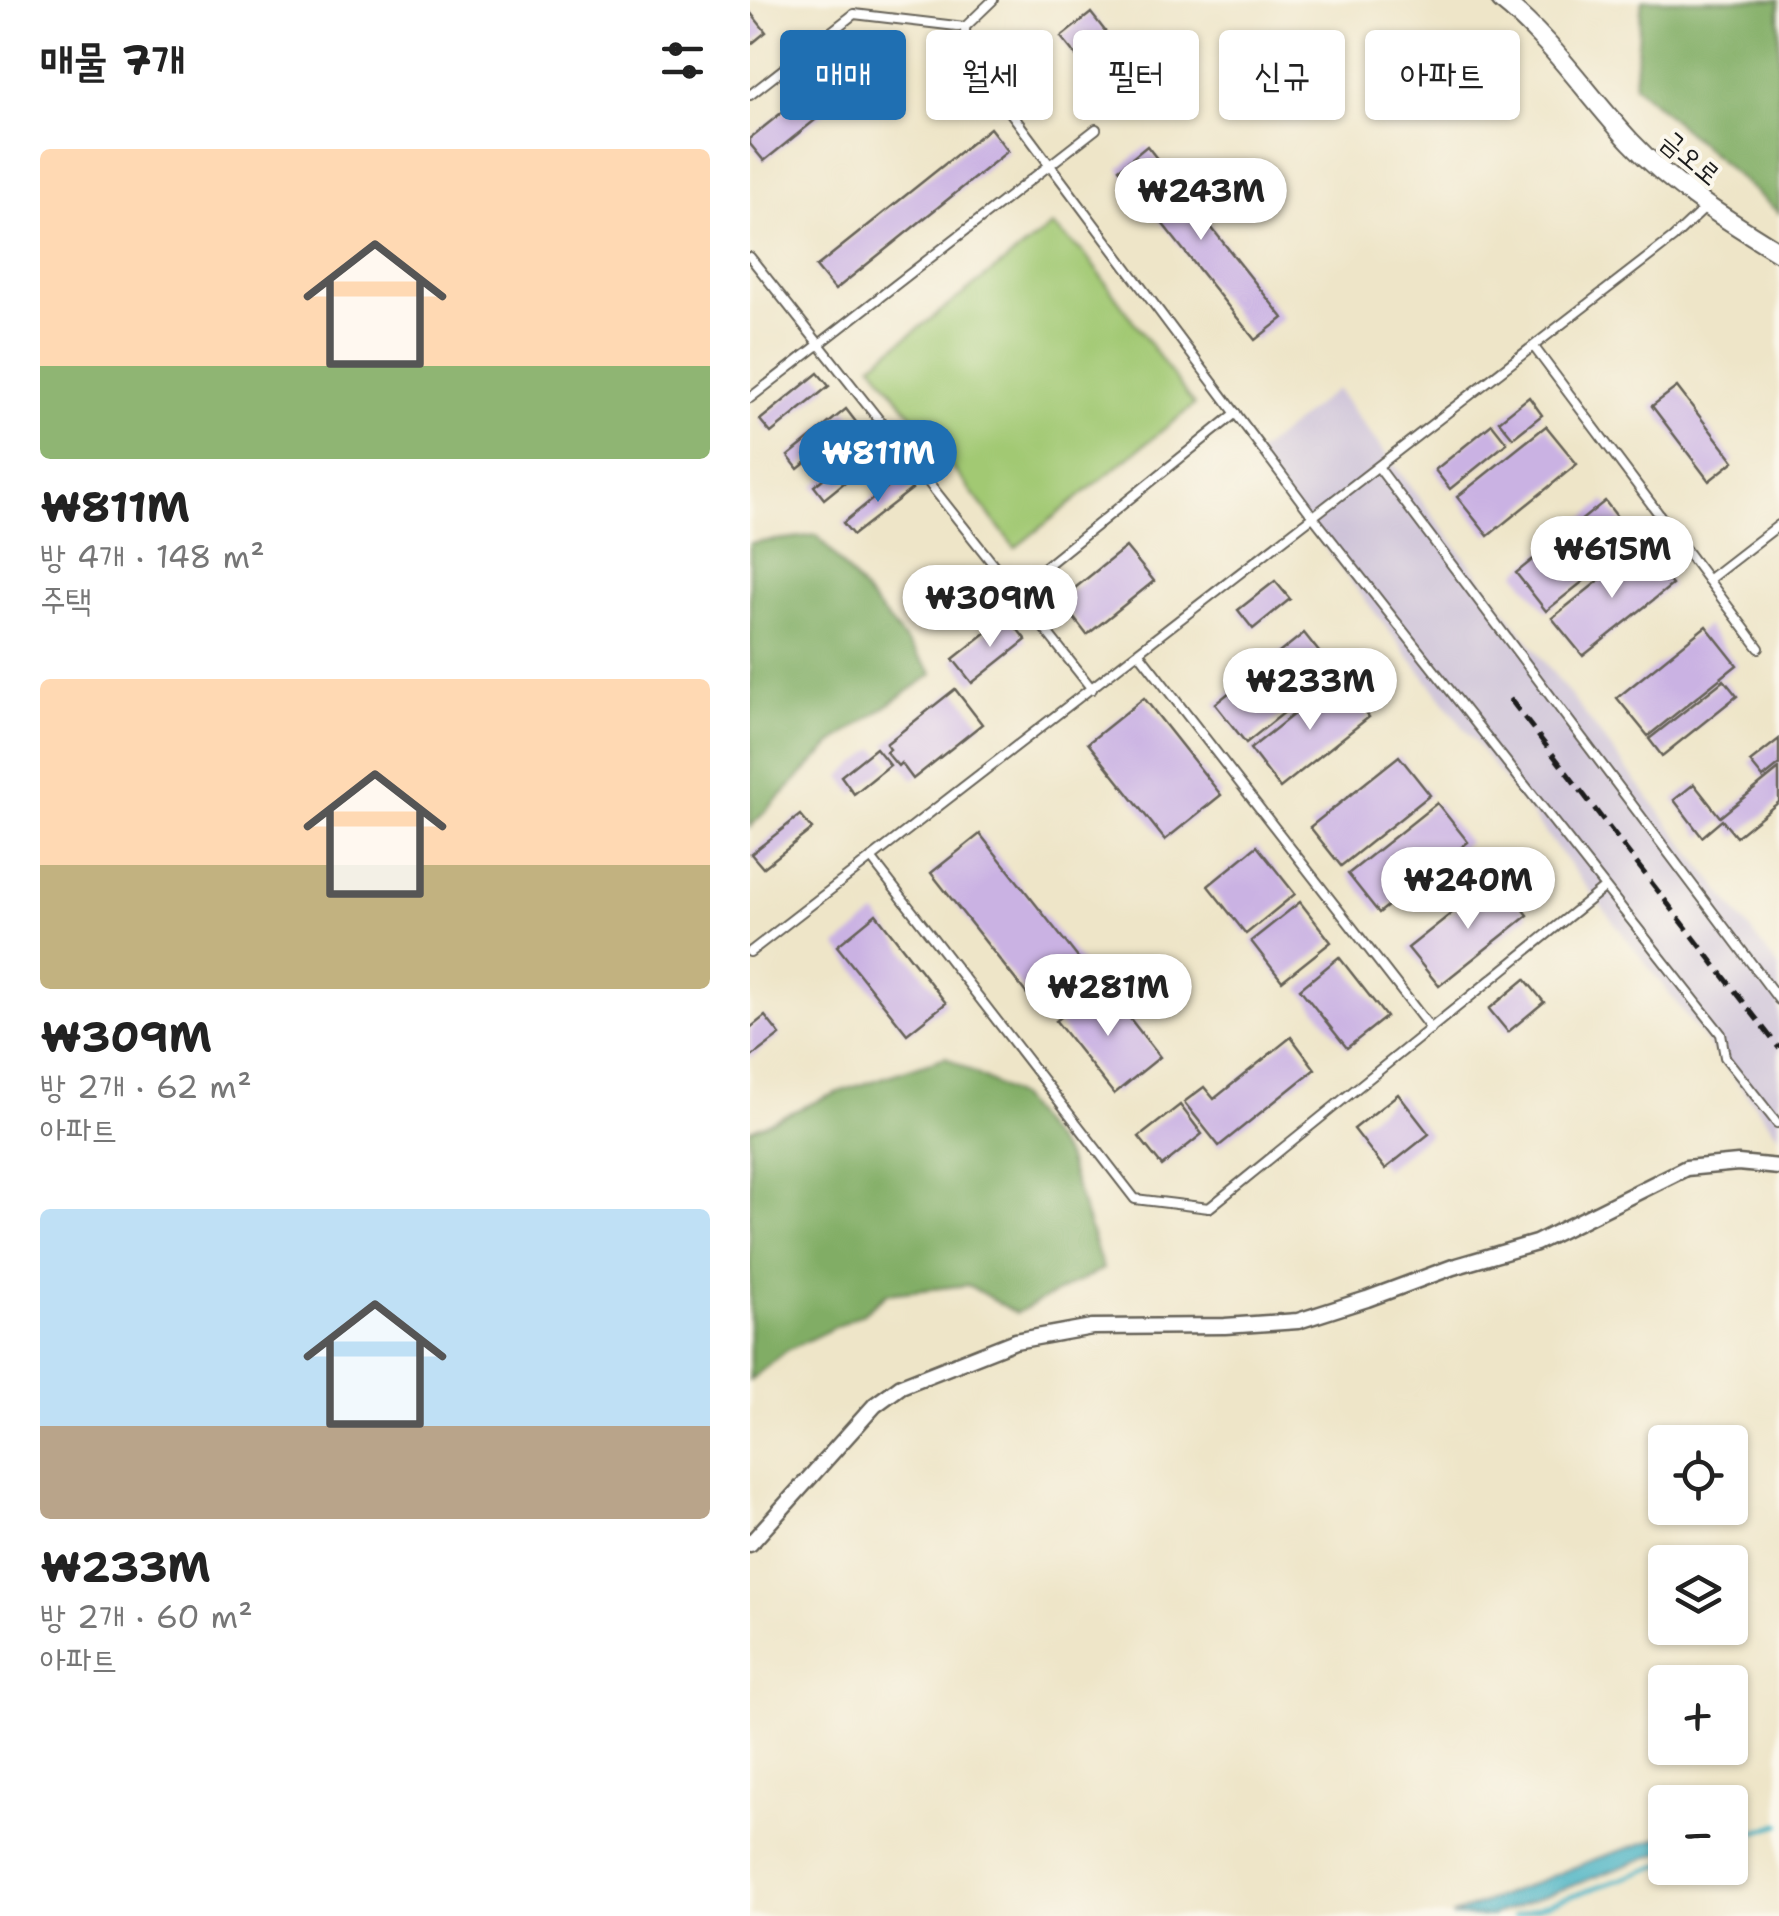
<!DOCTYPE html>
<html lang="ko">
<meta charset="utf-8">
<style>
body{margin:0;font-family:"Shantell Sans","Poor Story",sans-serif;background:#f6f6f6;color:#222;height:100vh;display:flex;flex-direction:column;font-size:38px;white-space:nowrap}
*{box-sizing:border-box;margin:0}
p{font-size:32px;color:#767676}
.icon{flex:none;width:55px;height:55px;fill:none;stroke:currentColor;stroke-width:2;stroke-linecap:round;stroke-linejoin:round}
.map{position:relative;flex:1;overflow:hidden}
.sheet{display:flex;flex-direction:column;background:#fff;width:750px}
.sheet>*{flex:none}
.guide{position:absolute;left:30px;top:30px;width:848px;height:90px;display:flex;gap:20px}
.buttons{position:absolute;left:898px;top:1425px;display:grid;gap:20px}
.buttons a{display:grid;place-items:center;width:100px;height:100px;border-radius:10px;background:#fff;box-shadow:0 2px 8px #0004;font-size:50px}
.price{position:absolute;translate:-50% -85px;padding:0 22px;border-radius:35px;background:#fff;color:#222;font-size:32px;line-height:65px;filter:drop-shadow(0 2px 5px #0008)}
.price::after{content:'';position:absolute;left:50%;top:60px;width:30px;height:22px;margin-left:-15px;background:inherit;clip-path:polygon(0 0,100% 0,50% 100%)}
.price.on{background:#1f6fb2;color:#fff}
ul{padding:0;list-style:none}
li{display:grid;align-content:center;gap:20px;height:530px;padding:0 40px}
li span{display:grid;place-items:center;height:310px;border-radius:10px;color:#555}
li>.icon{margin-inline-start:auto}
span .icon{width:180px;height:180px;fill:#fffc;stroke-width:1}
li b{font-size:42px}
h2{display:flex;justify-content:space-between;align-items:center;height:120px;padding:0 40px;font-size:42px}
.pill{padding:0 35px;border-radius:10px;background:#fff;box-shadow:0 2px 8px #0004;font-size:35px;line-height:90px}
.pill.on{background:#1f6fb2;color:#fff}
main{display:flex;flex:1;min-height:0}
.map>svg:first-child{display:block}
.industrial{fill:#cabfd7}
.green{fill:#a2c973;stroke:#5f7248;stroke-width:2.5}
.forest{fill:#81ad65;stroke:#4e6440;stroke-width:2.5}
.water{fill:#45b1c2;stroke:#30666f;stroke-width:2.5}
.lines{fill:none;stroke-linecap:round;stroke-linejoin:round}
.stream{stroke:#45b1c2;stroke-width:5}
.building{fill:#cab2e3}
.service-casing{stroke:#666258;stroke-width:12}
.minor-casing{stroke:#666258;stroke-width:19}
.tertiary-casing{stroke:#666258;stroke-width:22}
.service{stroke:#fff;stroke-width:8}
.minor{stroke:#fff;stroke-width:14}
.tertiary{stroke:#fff;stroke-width:18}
.rail{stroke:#1c1c1c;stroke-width:5;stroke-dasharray:15 8;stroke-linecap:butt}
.labels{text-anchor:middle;stroke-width:8;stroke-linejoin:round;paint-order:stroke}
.street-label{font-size:28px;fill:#1c1c1c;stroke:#fbf7ec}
</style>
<main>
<section class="sheet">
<h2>매물 7개<svg class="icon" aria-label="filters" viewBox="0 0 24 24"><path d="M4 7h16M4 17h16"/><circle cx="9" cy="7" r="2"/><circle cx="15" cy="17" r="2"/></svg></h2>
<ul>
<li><span style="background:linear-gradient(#ffd9b3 70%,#8fb573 0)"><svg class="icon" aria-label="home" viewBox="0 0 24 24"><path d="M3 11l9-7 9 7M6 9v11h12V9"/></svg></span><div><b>₩811M</b><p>방 4개 · 148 m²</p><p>주택</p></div></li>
<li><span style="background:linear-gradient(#ffd9b3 60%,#c2b280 0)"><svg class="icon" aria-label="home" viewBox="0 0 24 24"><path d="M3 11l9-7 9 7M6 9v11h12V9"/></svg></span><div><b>₩309M</b><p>방 2개 · 62 m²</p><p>아파트</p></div></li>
<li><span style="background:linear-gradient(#bfe0f5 70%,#b9a48a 0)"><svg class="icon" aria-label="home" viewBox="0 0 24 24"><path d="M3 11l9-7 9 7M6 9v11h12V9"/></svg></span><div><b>₩233M</b><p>방 2개 · 60 m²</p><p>아파트</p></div></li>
</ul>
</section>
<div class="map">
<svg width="1029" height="1916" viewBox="0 0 1029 1916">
<rect width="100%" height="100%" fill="#fbf7ec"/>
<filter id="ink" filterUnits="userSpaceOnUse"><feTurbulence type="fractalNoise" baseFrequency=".01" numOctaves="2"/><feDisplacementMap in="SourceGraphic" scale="20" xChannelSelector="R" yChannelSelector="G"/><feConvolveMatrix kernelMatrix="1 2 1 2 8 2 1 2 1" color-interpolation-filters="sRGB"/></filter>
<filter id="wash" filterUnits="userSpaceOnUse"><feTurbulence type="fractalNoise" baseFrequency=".0048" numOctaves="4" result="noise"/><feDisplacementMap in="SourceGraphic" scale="40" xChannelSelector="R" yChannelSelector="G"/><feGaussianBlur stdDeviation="2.25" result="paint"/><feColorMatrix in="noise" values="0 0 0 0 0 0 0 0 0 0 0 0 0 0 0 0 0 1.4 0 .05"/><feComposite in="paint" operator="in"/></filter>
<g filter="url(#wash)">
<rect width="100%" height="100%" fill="#eee5c8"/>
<!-- industrial -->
<path class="industrial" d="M586,389L1029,968V1136L504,456Z"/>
<!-- green -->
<path class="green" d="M302,226L335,254L444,405L265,548L122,364Z"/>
<!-- forest -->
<g class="forest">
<path d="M892,0H1029V213L884,85Z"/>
<path d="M67,535L183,674L84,742L0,827V543Z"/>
<path d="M196,1057L268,1097L316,1157L353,1269L266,1313L218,1285L136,1294L112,1314L36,1351L0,1380V1130L86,1093Z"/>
</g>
<!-- water -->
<path class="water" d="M915,1836V1851L741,1916H701L845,1859Z"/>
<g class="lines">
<!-- stream -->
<g class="stream">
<path d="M980,1841L1029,1824"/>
<path d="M764,1916L915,1864"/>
</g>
</g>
<g id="blocks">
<!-- building -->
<g class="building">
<path d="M0,12L16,32L0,45Z"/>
<path d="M341,13L388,73L359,97L311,37Z"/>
<path d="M119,43L135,64L14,161L0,144V138Z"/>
<path d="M240,128L258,151L85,290L66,267Z"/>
<path d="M397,146L533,318L505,340L369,169Z"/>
<path d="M68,373L79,386L21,433L10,420Z"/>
<path d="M927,387L984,461L959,481L902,406Z"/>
<path d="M779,397L792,415L763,438L749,421Z"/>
<path d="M96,409L106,422L48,469L38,456Z"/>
<path d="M742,424L757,443L700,489L685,470Z"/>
<path d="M796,426L827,464L738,536L707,497Z"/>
<path d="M122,440L132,452L74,499L64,486Z"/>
<path d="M151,476L162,489L103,535L93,523Z"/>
<path d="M855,501L885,540L796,611L766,573Z"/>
<path d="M376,547L404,581L337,635L310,600Z"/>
<path d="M891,547L922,585L833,656L802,618Z"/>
<path d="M525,581L540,599L503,629L488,610Z"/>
<path d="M257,616L276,640L222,683L203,659Z"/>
<path d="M956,626L987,665L898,736L867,698Z"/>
<path d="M554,633L585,672L496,743L465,704Z"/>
<path d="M589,678L619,717L530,788L500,749Z"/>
<path d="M974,680L987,696L912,756L899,739Z"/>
<path d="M205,689L232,724L163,779L151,763L148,766L136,752L140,749L136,744Z"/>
<path d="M394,698L471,795L415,840L338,743Z"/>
<path d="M1029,739V765L1013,778L1000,762Z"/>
<path d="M126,748L140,765L104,794L91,776Z"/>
<path d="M649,756L680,795L591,866L560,827Z"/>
<path d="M1029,769V802L986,837L972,820L952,837L924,800L944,784L970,817Z"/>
<path d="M687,803L718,842L629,913L598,874Z"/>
<path d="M50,815L62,829L13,868L1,854Z"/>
<path d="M230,834L336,968L287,1007L181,873Z"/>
<path d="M507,846L545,894L496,934L458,886Z"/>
<path d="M747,877L778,915L689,986L658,948Z"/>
<path d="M550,902L581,942L532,981L501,941Z"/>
<path d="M126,914L196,1003L157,1034L87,946Z"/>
<path d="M589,957L636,1017L597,1048L550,989Z"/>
<path d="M775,979L794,1002L758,1032L739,1009Z"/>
<path d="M353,984L410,1057L364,1094L306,1021Z"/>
<path d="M15,1016L30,1035L0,1058V1028Z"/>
<path d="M541,1037L565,1069L469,1146L434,1102L454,1087L464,1099Z"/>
<path d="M648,1094L679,1134L635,1169L604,1129Z"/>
<path d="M430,1105L452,1134L412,1166L389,1137Z"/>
</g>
</g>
</g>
<g filter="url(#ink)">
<use href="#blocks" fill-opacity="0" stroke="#666258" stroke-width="2.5"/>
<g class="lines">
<defs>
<g id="service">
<path d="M243,0L215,27L216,53L564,518L971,1034L975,1057L1027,1123"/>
<path d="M0,95L104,14L215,27"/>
<path d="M0,257L342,689"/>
<path d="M784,347L1009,648"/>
<path d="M0,398L346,129"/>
<path d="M629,468L1029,1000"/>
<path d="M958,580L1029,525"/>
<path d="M264,592L486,413"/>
<path d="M389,653L681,1029"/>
<path d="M121,858L385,1199L459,1208L854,888"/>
<path d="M0,952L923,238L955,208"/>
</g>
<path id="minor" d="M0,1544L125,1405L151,1386L265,1341L342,1327L475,1326L548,1321L617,1299L703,1267L786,1243L936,1168L988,1163L1029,1167"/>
<path id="tertiary" d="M751,0C802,40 837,95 881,142C923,187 977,220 1029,252"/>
</defs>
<!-- service casing -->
<use href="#service" class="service-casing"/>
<!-- minor casing -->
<use href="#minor" class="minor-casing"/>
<!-- tertiary casing -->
<use href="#tertiary" class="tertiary-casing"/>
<!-- service -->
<use href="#service" class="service"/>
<!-- minor -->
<use href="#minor" class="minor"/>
<!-- tertiary -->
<use href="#tertiary" class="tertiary"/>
<!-- rail -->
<path class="rail" d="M760,699L1029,1048"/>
</g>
</g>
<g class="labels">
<!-- street labels -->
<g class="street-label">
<text transform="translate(941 157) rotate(40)" y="10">금오로</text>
</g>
</g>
</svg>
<div class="buttons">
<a><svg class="icon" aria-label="locate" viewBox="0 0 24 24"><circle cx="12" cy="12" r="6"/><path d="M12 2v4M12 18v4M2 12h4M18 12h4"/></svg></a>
<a><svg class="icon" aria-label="layers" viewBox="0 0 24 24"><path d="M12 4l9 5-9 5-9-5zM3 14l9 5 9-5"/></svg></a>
<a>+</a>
<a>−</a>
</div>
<b class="price" style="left:451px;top:243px">₩243M</b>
<b class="price on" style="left:128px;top:505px">₩811M</b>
<b class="price" style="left:862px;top:601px">₩615M</b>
<b class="price" style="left:240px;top:650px">₩309M</b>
<b class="price" style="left:560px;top:733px">₩233M</b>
<b class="price" style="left:718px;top:932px">₩240M</b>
<b class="price" style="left:358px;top:1039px">₩281M</b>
<div class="guide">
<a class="pill on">매매</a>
<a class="pill">월세</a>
<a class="pill">필터</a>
<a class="pill">신규</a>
<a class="pill">아파트</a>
</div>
</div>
</main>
